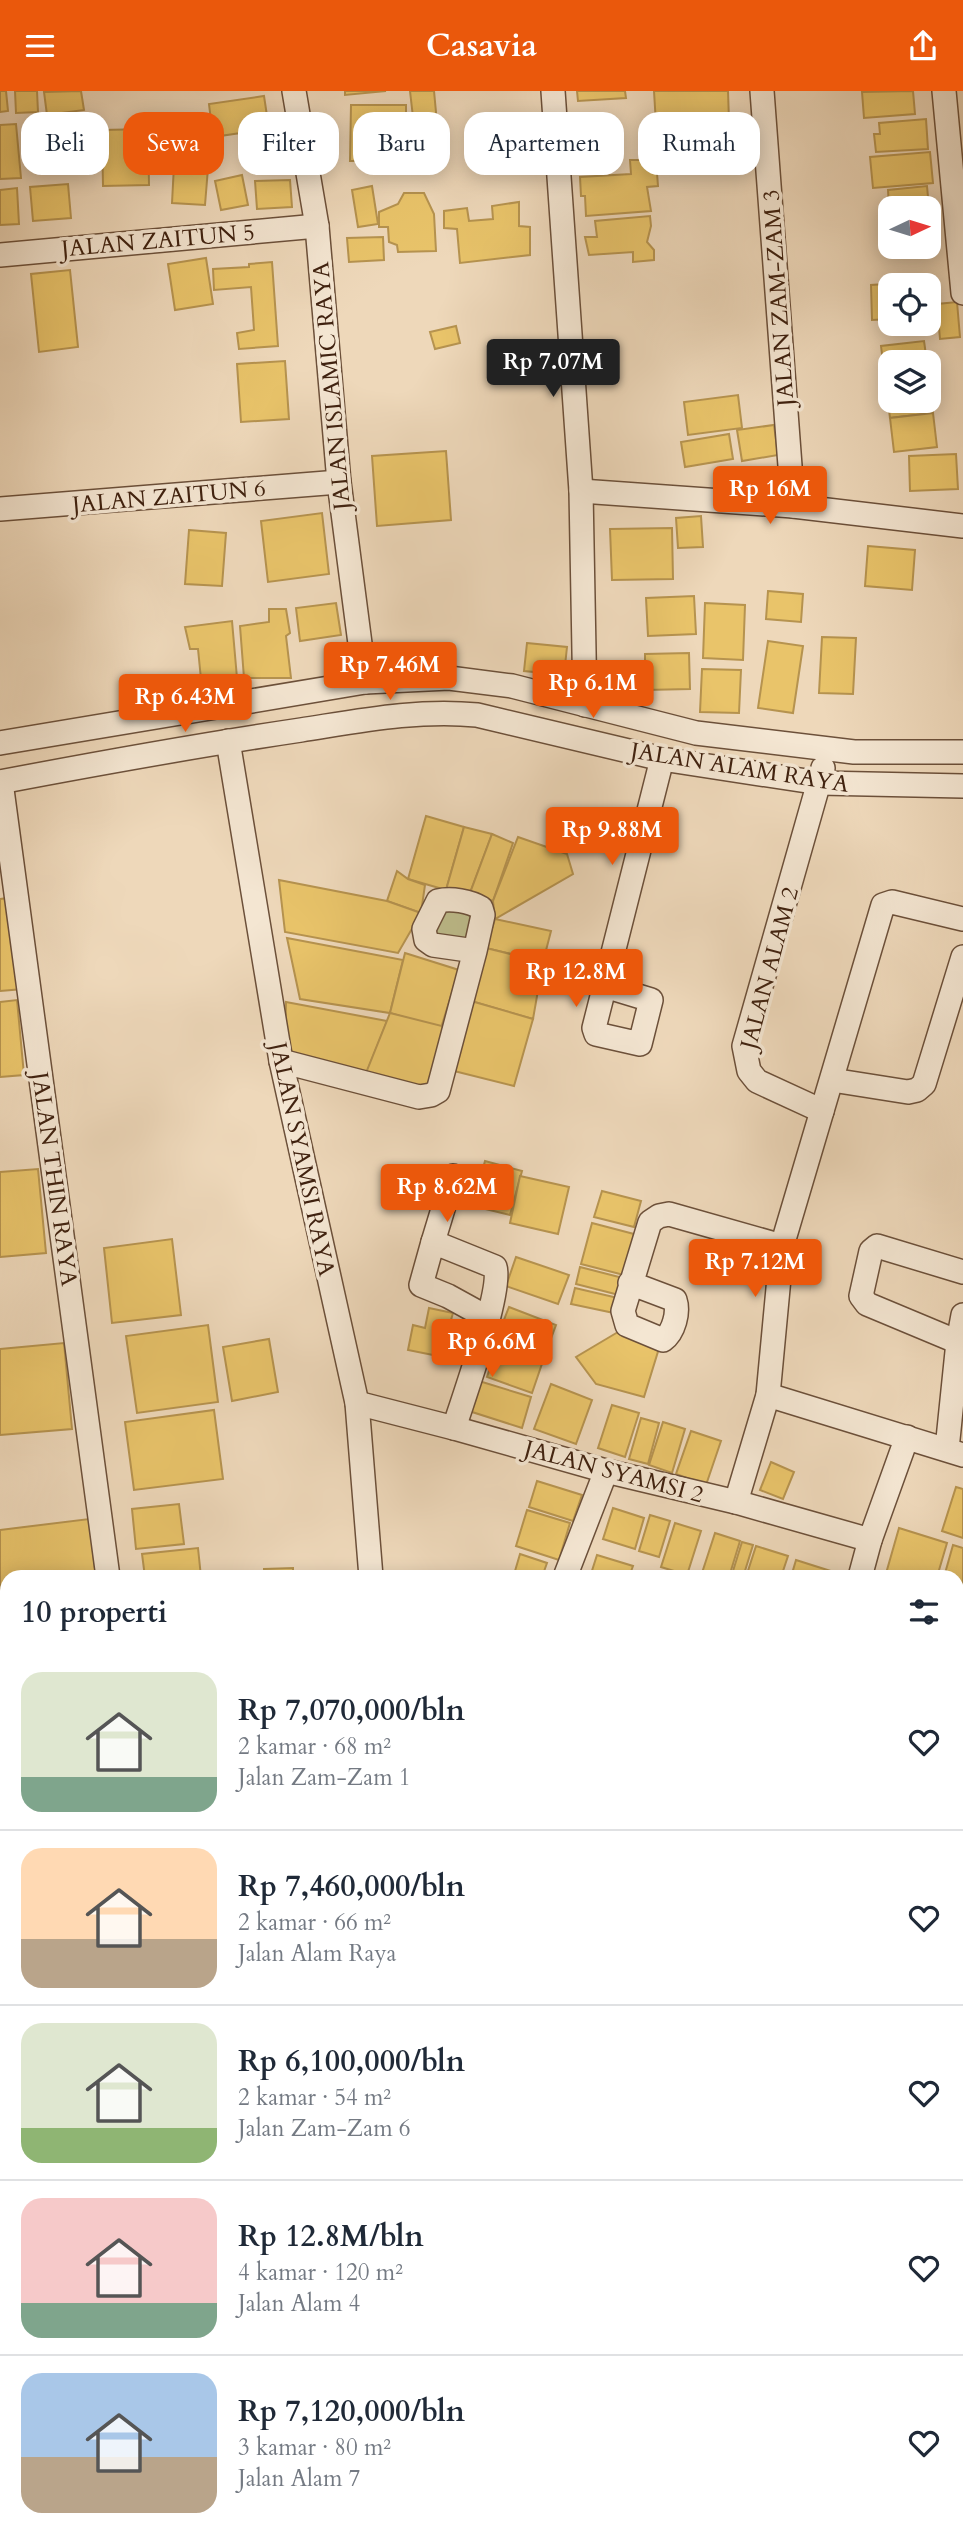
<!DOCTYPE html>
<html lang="id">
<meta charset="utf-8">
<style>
body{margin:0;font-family:Cardo,serif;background:#f2f2f3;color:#1f2937;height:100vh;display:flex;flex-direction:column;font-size:26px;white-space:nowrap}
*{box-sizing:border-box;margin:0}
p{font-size:23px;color:#747a83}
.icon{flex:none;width:38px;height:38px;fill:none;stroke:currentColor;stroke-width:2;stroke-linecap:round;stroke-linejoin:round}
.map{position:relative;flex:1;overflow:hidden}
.panel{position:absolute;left:0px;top:1479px;width:964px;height:975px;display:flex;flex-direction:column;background:#fff;border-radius:21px 21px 0 0;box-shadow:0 4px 18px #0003}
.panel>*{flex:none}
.top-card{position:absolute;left:21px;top:21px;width:922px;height:63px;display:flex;gap:14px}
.needle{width:46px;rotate:86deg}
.fabs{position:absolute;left:878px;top:105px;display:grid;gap:14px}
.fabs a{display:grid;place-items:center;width:63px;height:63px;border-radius:14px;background:#fff;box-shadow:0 4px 18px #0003;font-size:35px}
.price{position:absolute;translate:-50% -60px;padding:0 16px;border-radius:7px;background:#ea580c;color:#fff;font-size:23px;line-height:46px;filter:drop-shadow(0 2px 4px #0008)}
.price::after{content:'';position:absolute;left:50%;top:42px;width:21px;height:16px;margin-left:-10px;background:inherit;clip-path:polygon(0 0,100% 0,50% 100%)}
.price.active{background:#222;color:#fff}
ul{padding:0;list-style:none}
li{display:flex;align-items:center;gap:21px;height:175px;padding:0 21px}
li+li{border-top:2px solid #e0e1e3}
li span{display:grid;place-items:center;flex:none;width:196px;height:140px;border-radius:21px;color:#555}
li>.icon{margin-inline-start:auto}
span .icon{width:84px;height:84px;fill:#fffc;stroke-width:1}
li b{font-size:30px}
h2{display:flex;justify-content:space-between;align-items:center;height:84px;padding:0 21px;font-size:30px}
.tag{padding:0 24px;border-radius:21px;background:#fff;box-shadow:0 4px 18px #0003;font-size:24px;line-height:63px}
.tag.active{background:#ea580c;color:#fff}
header{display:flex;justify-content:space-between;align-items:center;height:91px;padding:0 21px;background:#ea580c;color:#fff;font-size:32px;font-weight:800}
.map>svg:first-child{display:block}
.green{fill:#bebd8c;stroke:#7f704e;stroke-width:2}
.homes{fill:#e9c46a;stroke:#b6934f;stroke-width:2}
.shops{fill:#e76f51;stroke:#b5583e;stroke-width:2}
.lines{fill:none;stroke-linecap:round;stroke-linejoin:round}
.stream{stroke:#767d6e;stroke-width:7}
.street-casing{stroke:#6c503a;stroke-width:26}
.secondary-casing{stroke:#402210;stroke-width:37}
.street{stroke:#f4e6d2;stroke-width:23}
.secondary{stroke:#f4e6d2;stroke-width:33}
.labels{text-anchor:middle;stroke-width:7;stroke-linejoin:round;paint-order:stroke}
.street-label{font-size:23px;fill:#402210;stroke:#f4e6d2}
</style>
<header><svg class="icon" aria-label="menu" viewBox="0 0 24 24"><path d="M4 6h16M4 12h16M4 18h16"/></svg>Casavia<svg class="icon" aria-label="share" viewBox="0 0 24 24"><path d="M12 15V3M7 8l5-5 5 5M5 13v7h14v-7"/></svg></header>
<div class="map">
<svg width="963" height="2452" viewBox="0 0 963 2452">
<rect width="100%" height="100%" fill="#eed8ba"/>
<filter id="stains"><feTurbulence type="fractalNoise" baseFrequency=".00286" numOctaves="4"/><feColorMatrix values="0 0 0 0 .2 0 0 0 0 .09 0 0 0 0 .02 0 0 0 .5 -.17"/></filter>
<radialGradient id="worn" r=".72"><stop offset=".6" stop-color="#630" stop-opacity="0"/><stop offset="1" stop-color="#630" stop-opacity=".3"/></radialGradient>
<!-- green -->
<path class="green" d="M438,810L481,817L472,853L426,849Z"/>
<!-- homes -->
<g class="homes">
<path d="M0,0H6L8,20L0,21Z"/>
<path d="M15,0H37L38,21L16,22Z"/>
<path d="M81,0L84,19L47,24L44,1Z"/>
<path d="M345,0H386L345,4Z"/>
<path d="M410,0H434L437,32L414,35Z"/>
<path d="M577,0H625L626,7L578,10Z"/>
<path d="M654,0H728L729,30L656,33Z"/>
<path d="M913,0L915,23L864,27L862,1Z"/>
<path d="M264,5L269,38L213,46L209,13Z"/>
<path d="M351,14H406V70H350Z"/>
<path d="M926,28L928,58L876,61L874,43H880L879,32Z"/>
<path d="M202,32L203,69L161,71L160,34Z"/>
<path d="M16,33L21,87L0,88V34Z"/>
<path d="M67,33L70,68L28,72L24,37Z"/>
<path d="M148,38L149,94L103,95L102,39Z"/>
<path d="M930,61L933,92L873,97L870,66Z"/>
<path d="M630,69H656L658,95L647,96L651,120L586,125L585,105H581L580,86L631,83Z"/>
<path d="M174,74L208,77L205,114L172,112Z"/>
<path d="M242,84L248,114L221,119L215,90Z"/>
<path d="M290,89L292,116L257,118L255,90Z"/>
<path d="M68,93L71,127L33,130L30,96Z"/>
<path d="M372,95L378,133L358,136L352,99Z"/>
<path d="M927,95L929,117H889L888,99Z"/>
<path d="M17,97L19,133L0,134V99Z"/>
<path d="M404,102H424L434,123L436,160L398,161L397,154L389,151L388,136H379V121L398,113Z"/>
<path d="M519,111V135L530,136V164L460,172L457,138L444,137V120L467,117L469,130L493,128L492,115Z"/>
<path d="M650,125L651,135L647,151L654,159V169L633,171V161L589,164L585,146H597L595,130Z"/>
<path d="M383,146L384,169L349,171L347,147Z"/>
<path d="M206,167L213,213L175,219L168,173Z"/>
<path d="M272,171L278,255L239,258L237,242L254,239L251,196L214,199L213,178L249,176V173Z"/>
<path d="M70,179L78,256L39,261L31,183Z"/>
<path d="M932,190L934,226H929V194H891V228L872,229L871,194Z"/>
<path d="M957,211L960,246L940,248L937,213Z"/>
<path d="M456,235L460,252L435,258L430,241Z"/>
<path d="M924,250L927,271H891V287H885L881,255Z"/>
<path d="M285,270L289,328L241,331L237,273Z"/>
<path d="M885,287H891V310H929V291L933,322L890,327Z"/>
<path d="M738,304L742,337L688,344L684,311Z"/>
<path d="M933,322L937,356L894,361L890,327Z"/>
<path d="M774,334L778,364L742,370L737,339Z"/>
<path d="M729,343L733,368L685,376L681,351Z"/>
<path d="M446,360L451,429L377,435L372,365Z"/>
<path d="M956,363L958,398L910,400L909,365Z"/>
<path d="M322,422L329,483L268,491L261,430Z"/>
<path d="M701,425L703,456L678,457L676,427Z"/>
<path d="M672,437L673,488L612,489L610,438Z"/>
<path d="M189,439L226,442L222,495L185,493Z"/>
<path d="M868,455L915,459L912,499L865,495Z"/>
<path d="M768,500L803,503L801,531L766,528Z"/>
<path d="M694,505L696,543L648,545L646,507Z"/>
<path d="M336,512L341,544L300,550L296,517Z"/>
<path d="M705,512L745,514L743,569L703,567Z"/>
<path d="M269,518H286L290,542L286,545L291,587H244L240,535L269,531Z"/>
<path d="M232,530L237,587L202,598L198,558H190L185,536Z"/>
<path d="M822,546L856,547L853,603L819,602Z"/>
<path d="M768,550L803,555L793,622L758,617Z"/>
<path d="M527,552L567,556L564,584L524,580Z"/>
<path d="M689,562L690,598L645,599V563Z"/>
<path d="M702,578L741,579L739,622L700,621Z"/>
<path d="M426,725L464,736L446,799L408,788Z"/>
<path d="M464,736L492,743L470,802L446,799Z"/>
<path d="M492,743L513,752L493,810L470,802Z"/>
<path d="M518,746L567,763L573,783L495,828L493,810Z"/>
<path d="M397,780L408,788L425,794L421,822L387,810Z"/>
<path d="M279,789L387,810L421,822L398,862L285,841Z"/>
<path d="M15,806L23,898L0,900V808Z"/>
<path d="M495,828L551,840L543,871L486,857Z"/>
<path d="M287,847L403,869L390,922L300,908Z"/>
<path d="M486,857L543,871L533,928L471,910Z"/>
<path d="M405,862L459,879L441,937L390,922Z"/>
<path d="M17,909L24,984L0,986V911Z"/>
<path d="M471,910L533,928L514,995L454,980Z"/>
<path d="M286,911L387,930L364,988L285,965Z"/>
<path d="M390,922L442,935L446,945L427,1006L362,992Z"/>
<path d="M485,1070L522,1080L510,1124L473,1115Z"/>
<path d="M38,1078L46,1162L0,1166V1081Z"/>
<path d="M520,1085L569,1096L558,1143L510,1132Z"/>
<path d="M602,1100L641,1110L634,1136L594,1126Z"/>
<path d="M592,1132L634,1143L624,1184L581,1173Z"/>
<path d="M172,1148L181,1224L112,1232L104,1157Z"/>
<path d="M516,1166L569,1184L558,1213L506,1195Z"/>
<path d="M580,1176L623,1187L619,1204L576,1193Z"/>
<path d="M575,1197L618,1207L614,1222L571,1213Z"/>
<path d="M509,1216L556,1234L547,1258L500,1239Z"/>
<path d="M429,1217L453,1222L451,1229L465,1232L458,1269L408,1259L413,1234L425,1237Z"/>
<path d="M208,1234L218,1311L137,1322L126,1245Z"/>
<path d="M623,1238L660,1254L644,1306L596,1293L576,1266Z"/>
<path d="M501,1245L546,1261L532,1302L487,1286Z"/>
<path d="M269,1248L278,1301L232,1310L223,1256Z"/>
<path d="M64,1252L72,1338L0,1344V1258Z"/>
<path d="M479,1290L531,1306L522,1337L469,1320Z"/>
<path d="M551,1293L592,1309L576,1353L534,1338Z"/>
<path d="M612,1314L639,1322L625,1366L598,1357Z"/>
<path d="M214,1319L223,1388L134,1399L125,1331Z"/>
<path d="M641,1327L659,1332L648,1373L629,1368Z"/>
<path d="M663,1331L685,1338L672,1382L649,1374Z"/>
<path d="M691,1340L721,1350L706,1394L676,1383Z"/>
<path d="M771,1371L794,1381L783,1408L760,1399Z"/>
<path d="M537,1390L582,1404L573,1430L529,1416Z"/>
<path d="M956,1396L963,1398V1447L942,1440Z"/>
<path d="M179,1413L184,1453L136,1458L132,1418Z"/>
<path d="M613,1417L644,1427L635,1458L603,1448Z"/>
<path d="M527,1419L570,1432L559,1469L516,1455Z"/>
<path d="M650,1424L670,1430L659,1466L639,1460Z"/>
<path d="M89,1428L96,1486H7V1517L0,1518V1439Z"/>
<path d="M675,1432L701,1440L687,1484L661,1476Z"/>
<path d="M899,1437L947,1452L937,1486H885Z"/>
<path d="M715,1442L740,1450L729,1486L701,1485Z"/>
<path d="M742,1451L753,1454L744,1483L733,1480Z"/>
<path d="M953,1454L963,1457V1523L957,1521V1486H944Z"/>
<path d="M756,1455L788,1465L781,1486H746Z"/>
<path d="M198,1457L201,1486H145L142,1463Z"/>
<path d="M520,1463L547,1472L542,1486H533L515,1480Z"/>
<path d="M597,1464L633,1475L629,1486H590Z"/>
<path d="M796,1469L840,1483L839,1486H791Z"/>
<path d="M293,1477V1486H264V1478Z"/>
<path d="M957,1634L963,1636V1684L957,1682Z"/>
<path d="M957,1709L963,1710L962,1770L957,1769Z"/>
<path d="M959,1779L963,1780V1841L957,1839V1787Z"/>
<rect x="0" y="1911" width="7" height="54"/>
<path d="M957,1915L963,1917L961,1977L957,1975Z"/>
<path d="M957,1982L963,1983L957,2005Z"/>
<path d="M957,2029L963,2031V2077L957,2075Z"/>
<path d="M298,2446H337L335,2452H303L297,2450Z"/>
<path d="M415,2446H454L453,2452H413Z"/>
<path d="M476,2446H515L513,2452H474Z"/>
<path d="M592,2446H593L612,2452H590Z"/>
<path d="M593,2446H631L629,2452H612Z"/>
<path d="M660,2446H678L696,2452H659Z"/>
<path d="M678,2446H699L697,2452Z"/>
<path d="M791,2446H828L830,2447L828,2452H790Z"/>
<path d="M899,2446L898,2452H879L860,2447Z"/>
<path d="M860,2447L879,2452H859Z"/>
</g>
<!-- shops -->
<path class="shops" d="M0,2432L7,2434V2446H38L36,2452L0,2450Z"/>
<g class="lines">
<!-- stream -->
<g class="stream">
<path d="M0,2123H7"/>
<path d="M957,2228L963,2231"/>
</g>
<defs>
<g id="street">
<path d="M294,0L317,135L339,391L365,591"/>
<path d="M553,0L581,400L585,614"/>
<path d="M762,0L793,415"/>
<path d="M944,0L963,202"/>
<path d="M0,164L317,135"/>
<path d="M581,400L793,415L963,435"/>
<path d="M0,418L339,391"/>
<path d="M228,650L281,970L357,1312L371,1486"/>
<path d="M0,652L365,591L449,587L512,595L696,642L854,661H963"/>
<path d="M0,691C100,672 200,654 301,639C359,630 418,618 477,624L662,668L820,692L963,695"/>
<path d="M1,691L108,1486"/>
<path d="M605,895L651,909L640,953L596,943L594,937L662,668"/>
<path d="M281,970L419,1006L431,1004L438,1000L475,860L483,824L481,817C470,810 451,807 438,810L424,838L426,849L433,854L475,860"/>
<path d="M832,989L908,1001L917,999L924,993L963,866"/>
<path d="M822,1020L757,990L749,980L744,955L823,677"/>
<path d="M433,1151L453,1085"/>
<path d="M630,1192L675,1209C679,1221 674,1241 663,1249L627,1234L623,1220L650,1131L659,1125L669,1123L782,1155"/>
<path d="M958,1251L867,1213L861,1205L871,1160L877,1155L963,1181"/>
<path d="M768,1304L963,1364"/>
<path d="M357,1312L454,1337L606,1380L736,1411L870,1449"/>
<path d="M454,1337C463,1308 503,1198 495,1176L433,1151L421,1194L448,1205L488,1227"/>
<path d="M947,1358L958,1251L963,1224"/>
<path d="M736,1411L768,1304L782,1155L883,814L892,811L963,828"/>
<path d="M565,1486L606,1380"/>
<path d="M860,1486L870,1449L907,1346"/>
<path d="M957,1531L963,1532"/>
<path d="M957,1618L963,1620"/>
<path d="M0,1650H7"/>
<path d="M957,1696L963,1698"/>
<path d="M957,1845L963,1847"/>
<path d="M0,1882L7,1881"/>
<path d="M957,1902L963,1903"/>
<path d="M957,2129L963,2131"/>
<path d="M957,2337L963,2339"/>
<path d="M957,2389L963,2368"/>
<path d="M380,2452L382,2446"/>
<path d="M554,2452L555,2446"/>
<path d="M745,2452L747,2446"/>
<path d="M939,2452L941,2446"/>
</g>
<g id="secondary">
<path d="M80,2452L82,2446"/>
<path d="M149,2452L150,2446"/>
</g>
</defs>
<!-- street casing -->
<use href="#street" class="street-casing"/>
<!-- secondary casing -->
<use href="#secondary" class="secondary-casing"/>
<!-- street -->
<use href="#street" class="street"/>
<!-- secondary -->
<use href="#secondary" class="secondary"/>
</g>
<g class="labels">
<!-- street labels -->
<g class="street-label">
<text transform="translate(158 149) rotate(-5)" y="8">JALAN ZAITUN 5</text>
<text transform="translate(778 207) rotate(-94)" y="8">JALAN ZAM-ZAM 3</text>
<text transform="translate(331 295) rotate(-95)" y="8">JALAN ISLAMIC RAYA</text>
<text transform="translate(169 405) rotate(-5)" y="8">JALAN ZAITUN 6</text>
<text transform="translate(740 676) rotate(9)" y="8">JALAN ALAM RAYA</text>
<text transform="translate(769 877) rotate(-75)" y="8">JALAN ALAM 2</text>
<text transform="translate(303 1068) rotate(78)" y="8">JALAN SYAMSI RAYA</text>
<text transform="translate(55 1088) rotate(82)" y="8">JALAN THIN RAYA</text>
<text transform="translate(614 1380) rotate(15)" y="8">JALAN SYAMSI 2</text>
</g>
</g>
<rect width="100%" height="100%" filter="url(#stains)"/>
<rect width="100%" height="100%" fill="url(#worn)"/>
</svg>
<div class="fabs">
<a><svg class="needle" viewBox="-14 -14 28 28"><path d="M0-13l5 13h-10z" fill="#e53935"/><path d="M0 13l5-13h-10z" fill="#747a83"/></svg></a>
<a><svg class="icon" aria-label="locate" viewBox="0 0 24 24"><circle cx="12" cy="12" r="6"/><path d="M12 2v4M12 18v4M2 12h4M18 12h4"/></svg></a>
<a><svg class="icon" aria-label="layers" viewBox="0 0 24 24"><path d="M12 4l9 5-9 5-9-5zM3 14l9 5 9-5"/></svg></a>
</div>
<b class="price active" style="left:553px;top:308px">Rp 7.07M</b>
<b class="price" style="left:770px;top:435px">Rp 16M</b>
<b class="price" style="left:390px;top:611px">Rp 7.46M</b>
<b class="price" style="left:593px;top:629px">Rp 6.1M</b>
<b class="price" style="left:185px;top:643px">Rp 6.43M</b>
<b class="price" style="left:612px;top:776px">Rp 9.88M</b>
<b class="price" style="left:576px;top:918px">Rp 12.8M</b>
<b class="price" style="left:447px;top:1133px">Rp 8.62M</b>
<b class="price" style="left:755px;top:1208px">Rp 7.12M</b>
<b class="price" style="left:492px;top:1288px">Rp 6.6M</b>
<div class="top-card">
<a class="tag">Beli</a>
<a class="tag active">Sewa</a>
<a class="tag">Filter</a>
<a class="tag">Baru</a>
<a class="tag">Apartemen</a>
<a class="tag">Rumah</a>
</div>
<section class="panel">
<h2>10 properti<svg class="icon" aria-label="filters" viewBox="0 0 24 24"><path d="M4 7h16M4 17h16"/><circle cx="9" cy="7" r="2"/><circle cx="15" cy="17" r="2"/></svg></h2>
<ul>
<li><span style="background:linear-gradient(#dfe7d0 75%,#7fa58c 0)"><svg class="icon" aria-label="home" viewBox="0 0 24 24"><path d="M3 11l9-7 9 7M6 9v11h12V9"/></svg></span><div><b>Rp 7,070,000/bln</b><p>2 kamar · 68 m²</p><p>Jalan Zam-Zam 1</p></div><svg class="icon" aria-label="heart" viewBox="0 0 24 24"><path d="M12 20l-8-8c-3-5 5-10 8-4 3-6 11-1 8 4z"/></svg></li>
<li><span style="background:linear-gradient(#ffd9b3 65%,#b9a48a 0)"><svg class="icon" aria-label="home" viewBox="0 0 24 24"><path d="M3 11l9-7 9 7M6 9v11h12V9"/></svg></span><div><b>Rp 7,460,000/bln</b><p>2 kamar · 66 m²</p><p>Jalan Alam Raya</p></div><svg class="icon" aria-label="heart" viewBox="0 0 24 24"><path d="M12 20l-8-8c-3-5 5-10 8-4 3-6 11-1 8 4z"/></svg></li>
<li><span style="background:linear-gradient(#dfe7d0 75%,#8fb573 0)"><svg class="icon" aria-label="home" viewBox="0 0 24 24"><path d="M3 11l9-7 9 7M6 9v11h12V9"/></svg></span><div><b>Rp 6,100,000/bln</b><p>2 kamar · 54 m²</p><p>Jalan Zam-Zam 6</p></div><svg class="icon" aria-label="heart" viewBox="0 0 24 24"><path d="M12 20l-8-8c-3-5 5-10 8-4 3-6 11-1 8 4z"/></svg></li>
<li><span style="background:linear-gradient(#f6c9c9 75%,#7fa58c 0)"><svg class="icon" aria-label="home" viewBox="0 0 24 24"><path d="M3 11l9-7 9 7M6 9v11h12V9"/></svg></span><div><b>Rp 12.8M/bln</b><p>4 kamar · 120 m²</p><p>Jalan Alam 4</p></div><svg class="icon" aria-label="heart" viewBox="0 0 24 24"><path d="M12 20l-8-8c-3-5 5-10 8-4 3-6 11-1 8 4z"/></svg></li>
<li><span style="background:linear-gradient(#a9c7e8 60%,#b9a48a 0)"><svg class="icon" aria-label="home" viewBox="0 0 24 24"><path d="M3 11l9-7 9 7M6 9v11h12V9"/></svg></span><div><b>Rp 7,120,000/bln</b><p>3 kamar · 80 m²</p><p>Jalan Alam 7</p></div><svg class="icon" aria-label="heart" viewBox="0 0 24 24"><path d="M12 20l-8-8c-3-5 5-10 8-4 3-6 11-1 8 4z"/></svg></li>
</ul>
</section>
</div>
